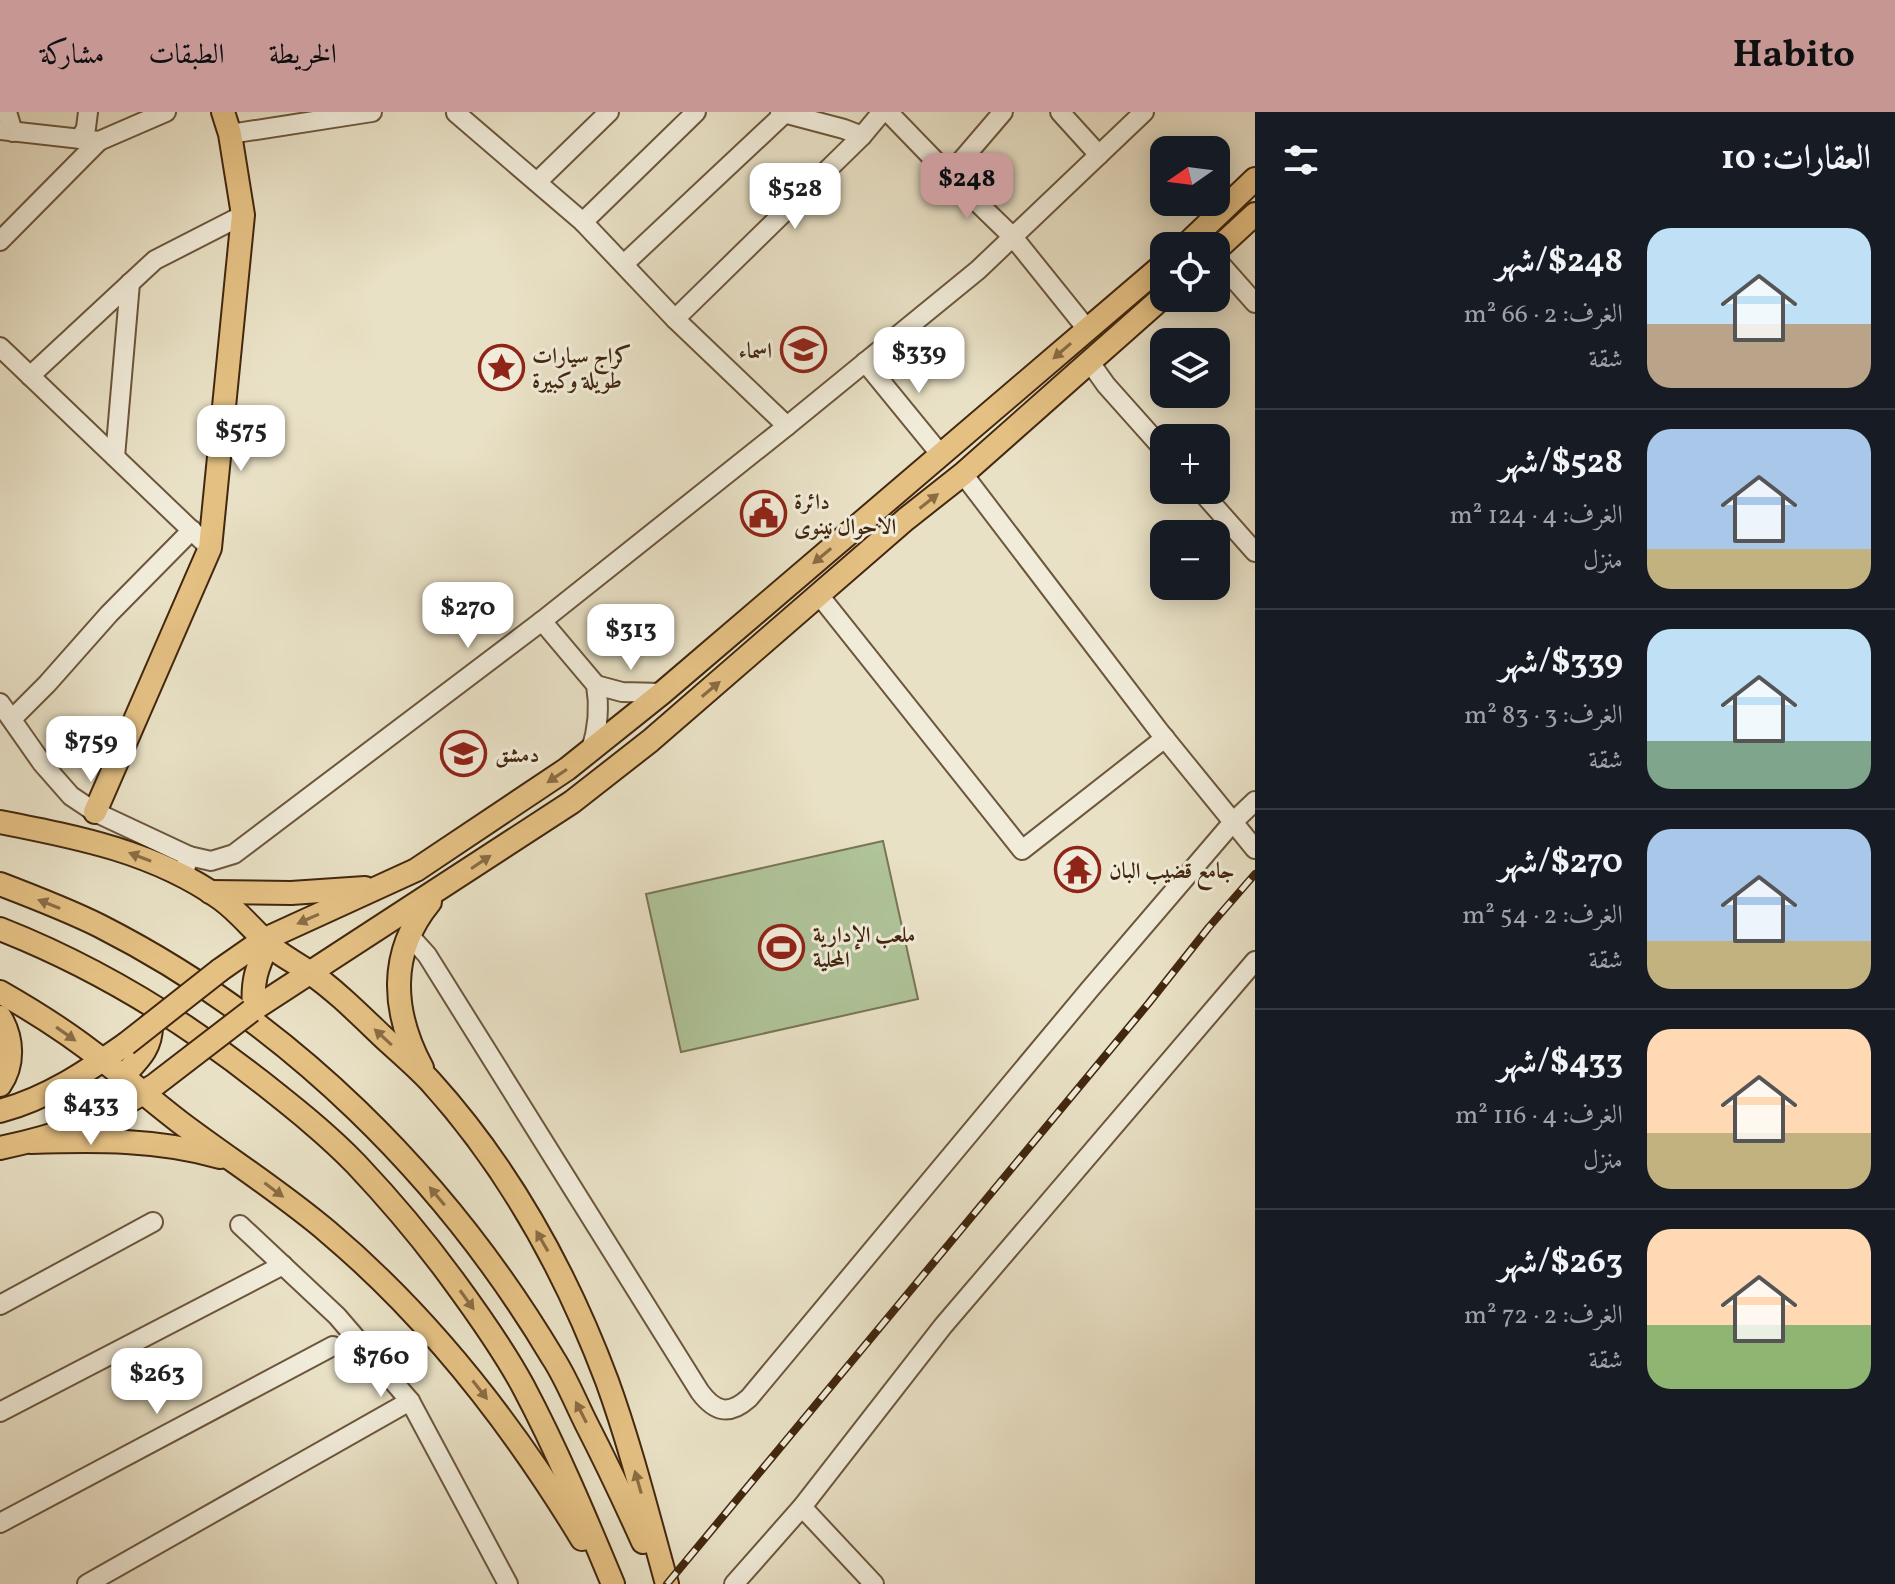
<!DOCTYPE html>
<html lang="ar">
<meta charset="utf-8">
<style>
body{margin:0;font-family:Vollkorn,Amiri,serif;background:#242831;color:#f1f3f6;direction:rtl;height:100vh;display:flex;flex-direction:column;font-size:30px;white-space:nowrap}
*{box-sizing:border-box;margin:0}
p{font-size:26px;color:#9ea1a6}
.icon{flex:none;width:44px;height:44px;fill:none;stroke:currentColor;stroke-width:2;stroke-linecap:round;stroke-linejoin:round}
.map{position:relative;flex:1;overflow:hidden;direction:ltr}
.side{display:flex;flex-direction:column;background:#171b24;width:640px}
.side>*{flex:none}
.needle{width:52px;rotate:256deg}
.fabs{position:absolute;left:1150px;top:24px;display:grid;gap:16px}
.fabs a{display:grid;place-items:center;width:80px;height:80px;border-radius:16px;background:#171b24;box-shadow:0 4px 20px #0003;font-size:40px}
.price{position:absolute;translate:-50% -68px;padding:0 18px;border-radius:16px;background:#fff;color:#222;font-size:26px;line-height:52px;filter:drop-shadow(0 2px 4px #0008)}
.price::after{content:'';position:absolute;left:50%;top:48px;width:24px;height:18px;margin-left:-12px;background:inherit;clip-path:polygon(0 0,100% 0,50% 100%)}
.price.selected{background:#c59692;color:#111}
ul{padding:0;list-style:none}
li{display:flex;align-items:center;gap:24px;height:200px;padding:0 24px}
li+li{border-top:2px solid #363941}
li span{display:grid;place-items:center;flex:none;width:224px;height:160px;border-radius:24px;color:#555}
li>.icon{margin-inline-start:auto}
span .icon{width:96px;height:96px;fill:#fffc;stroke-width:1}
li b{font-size:34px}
h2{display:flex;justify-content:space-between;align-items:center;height:96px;padding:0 24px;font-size:34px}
header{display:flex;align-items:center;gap:48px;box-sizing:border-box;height:112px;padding:0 40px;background:#c59692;color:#111}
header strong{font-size:38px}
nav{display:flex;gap:44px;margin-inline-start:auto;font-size:28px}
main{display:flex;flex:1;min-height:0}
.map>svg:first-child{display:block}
.green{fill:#b0c49a;stroke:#797654;stroke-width:2}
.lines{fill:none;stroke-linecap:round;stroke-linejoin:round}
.minor-casing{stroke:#6c563c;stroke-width:22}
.major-casing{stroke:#42270e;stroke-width:26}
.minor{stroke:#f1ecda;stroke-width:18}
.major{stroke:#e4c083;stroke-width:22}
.rail-casing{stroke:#42270e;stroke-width:8}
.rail{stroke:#f1ecda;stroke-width:5;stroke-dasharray:15;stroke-linecap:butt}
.major-bridge-casing{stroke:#42270e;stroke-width:26;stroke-linecap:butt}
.major-bridge{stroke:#e4c083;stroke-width:22}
.oneway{fill:#8b6c43}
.labels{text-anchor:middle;stroke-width:6;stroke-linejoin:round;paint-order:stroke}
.poi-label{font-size:22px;font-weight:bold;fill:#42270e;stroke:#f1ecda;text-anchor:start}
</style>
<header>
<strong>Habito</strong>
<nav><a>الخريطة</a><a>الطبقات</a><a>مشاركة</a></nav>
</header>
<main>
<section class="side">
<h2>العقارات: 10<svg class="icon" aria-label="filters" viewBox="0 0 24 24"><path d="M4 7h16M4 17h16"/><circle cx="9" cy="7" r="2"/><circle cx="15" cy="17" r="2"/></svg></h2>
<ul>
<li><span style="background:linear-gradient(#bfe0f5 60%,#b9a48a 0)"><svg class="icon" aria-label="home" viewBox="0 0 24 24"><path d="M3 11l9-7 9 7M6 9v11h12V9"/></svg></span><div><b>$248/شهر</b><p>الغرف: 2 · 66 m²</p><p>شقة</p></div></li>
<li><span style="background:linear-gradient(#a9c7e8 75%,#c2b280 0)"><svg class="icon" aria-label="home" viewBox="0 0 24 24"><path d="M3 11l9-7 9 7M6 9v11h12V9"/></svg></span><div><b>$528/شهر</b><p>الغرف: 4 · 124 m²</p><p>منزل</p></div></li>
<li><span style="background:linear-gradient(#bfe0f5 70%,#7fa58c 0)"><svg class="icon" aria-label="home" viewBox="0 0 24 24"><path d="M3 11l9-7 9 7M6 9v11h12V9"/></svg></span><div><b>$339/شهر</b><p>الغرف: 3 · 83 m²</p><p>شقة</p></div></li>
<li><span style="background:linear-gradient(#a9c7e8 70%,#c2b280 0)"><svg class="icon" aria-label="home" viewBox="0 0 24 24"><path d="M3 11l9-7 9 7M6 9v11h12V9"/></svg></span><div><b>$270/شهر</b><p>الغرف: 2 · 54 m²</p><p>شقة</p></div></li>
<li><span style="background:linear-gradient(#ffd9b3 65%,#c2b280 0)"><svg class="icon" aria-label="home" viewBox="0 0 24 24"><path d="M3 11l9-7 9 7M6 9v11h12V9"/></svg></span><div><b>$433/شهر</b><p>الغرف: 4 · 116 m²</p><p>منزل</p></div></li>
<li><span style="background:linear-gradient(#ffd9b3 60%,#8fb573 0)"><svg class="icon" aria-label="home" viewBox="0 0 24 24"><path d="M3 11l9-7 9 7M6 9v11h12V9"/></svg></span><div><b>$263/شهر</b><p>الغرف: 2 · 72 m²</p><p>شقة</p></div></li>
</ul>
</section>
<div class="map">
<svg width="1255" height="1472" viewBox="0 0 1255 1472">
<rect width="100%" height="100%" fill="#e9e1c6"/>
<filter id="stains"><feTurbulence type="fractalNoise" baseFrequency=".0025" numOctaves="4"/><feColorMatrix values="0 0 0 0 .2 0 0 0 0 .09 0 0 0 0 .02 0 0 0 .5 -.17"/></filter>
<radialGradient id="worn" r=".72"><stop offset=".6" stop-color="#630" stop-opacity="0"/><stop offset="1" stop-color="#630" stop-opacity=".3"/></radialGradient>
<!-- green -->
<path class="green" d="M883,729L918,887L681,940L646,782Z"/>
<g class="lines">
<defs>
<g id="minor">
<path d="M7,0L13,20"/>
<path d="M780,0L844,17L862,24"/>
<path d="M888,0L949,63"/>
<path d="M1003,0L949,63L1013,125L1087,217"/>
<path d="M1060,0L1099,43"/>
<path d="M456,1L583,110L675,207L787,314"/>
<path d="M0,18L99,29L166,0"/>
<path d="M230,22L372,0"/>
<path d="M80,27L86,16L88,0"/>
<path d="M537,70L609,0"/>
<path d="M583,110L696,0"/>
<path d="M0,129L99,29"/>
<path d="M1216,147L1255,191"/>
<path d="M624,152L785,1"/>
<path d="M675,207L862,24L882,0"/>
<path d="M0,235L210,436"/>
<path d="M1089,249L1106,273L1164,338"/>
<path d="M865,250L941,343"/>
<path d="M30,264L155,148L243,103"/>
<path d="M115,345L130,171"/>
<path d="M963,362L1159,619L1255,737"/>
<path d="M1200,378L1255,440"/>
<path d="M819,483L1022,738L1165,626"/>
<path d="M542,509L596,573C600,596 598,616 591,638"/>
<path d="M596,573L622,580L662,581"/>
<path d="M0,591L42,651L71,684L95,700L189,744"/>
<path d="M12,607L47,572L109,502L192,418"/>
<path d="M183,764L189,744L211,749L234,742L542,509L787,314L978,158L1144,0"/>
<path d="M409,823L427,843L700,1280C715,1300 729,1304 749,1286L1090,877L1233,710L1255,689"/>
<path d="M240,1113L337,1204L410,1289L508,1472"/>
<path d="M0,1193L153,1110"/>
<path d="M0,1300L283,1153"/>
<path d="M802,1395L874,1472"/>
<path d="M0,1411L333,1234"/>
<path d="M87,1472L410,1289"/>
<path d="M734,1472L802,1395L943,1214L1255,849"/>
</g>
<g id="major">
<path d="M1185,134L1255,67"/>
<path d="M1216,138L1255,102"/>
<path d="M95,700L210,436L243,103L230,22L223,0"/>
<path d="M0,710C77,725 155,740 221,787C242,802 257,824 278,840C288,847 299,853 309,860C335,878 358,901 381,923C397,938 415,953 430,969C508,1055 566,1160 607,1269C631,1335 648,1404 667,1472"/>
<path d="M0,772C34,785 68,798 100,814C289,910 445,1065 553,1246C566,1266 575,1289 586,1311C606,1350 625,1390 643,1430"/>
<path d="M210,780L291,781L365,776"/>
<path d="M0,817C94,854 180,906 260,969C293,995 327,1022 356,1052C391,1089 423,1127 453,1168C478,1202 503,1237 523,1274C557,1338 585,1405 613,1472"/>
<path d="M220,858L263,828L416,758L567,657L662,581L1164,152"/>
<path d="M0,880C37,901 73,924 106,951C131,970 156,992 181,1011C230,1048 281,1080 328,1120C430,1206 513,1313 582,1427"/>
<path d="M254,897C252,870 256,857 268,832"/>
<path d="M251,899L572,690L650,629L906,407L963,362L1164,184"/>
<path d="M0,905C13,926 14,953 0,973"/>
<path d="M422,956C392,900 388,841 430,790"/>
<path d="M123,964C138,948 152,936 151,912"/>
<path d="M0,999C48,986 86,960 126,932"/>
<path d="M31,1030C95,1028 158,1027 220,1045"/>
<path d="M0,1036C57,1024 105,1008 153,974"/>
</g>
</defs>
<!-- minor casing -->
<use href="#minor" class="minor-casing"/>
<!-- major casing -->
<use href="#major" class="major-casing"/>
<!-- minor -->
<use href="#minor" class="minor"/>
<!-- major -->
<use href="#major" class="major"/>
<defs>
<path id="rail" d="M667,1472L1148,892L1209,815L1255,762"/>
</defs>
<!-- rail casing -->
<use href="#rail" class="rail-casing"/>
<!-- rail -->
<use href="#rail" class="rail"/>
<defs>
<g id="major-bridge">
<path d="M126,932L220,858"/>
<path d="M156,972L251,899"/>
</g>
</defs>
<!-- major-bridge casing -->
<use href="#major-bridge" class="major-bridge-casing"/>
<!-- major-bridge -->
<use href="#major-bridge" class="major-bridge"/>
</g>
<!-- one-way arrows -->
<defs><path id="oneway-solid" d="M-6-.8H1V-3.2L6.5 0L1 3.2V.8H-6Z" transform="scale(2)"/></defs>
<g class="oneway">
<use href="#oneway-solid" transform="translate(1062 239) rotate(139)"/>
<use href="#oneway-solid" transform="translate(929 389) rotate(-38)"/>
<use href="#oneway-solid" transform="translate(822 444) rotate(140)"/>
<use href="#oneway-solid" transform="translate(711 577) rotate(-40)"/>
<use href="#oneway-solid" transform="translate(557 664) rotate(146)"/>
<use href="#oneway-solid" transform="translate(140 745) rotate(-159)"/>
<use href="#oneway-solid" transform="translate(481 750) rotate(-34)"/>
<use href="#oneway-solid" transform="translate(49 792) rotate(-158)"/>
<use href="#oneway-solid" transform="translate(308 807) rotate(156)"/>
<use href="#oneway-solid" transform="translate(66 922) rotate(35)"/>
<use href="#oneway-solid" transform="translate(383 925) rotate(-137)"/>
<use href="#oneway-solid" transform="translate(274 1078) rotate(37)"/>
<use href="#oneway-solid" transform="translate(437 1084) rotate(-130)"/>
<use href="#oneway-solid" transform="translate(542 1129) rotate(-120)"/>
<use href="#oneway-solid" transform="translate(467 1188) rotate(54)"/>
<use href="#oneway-solid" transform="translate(480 1278) rotate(52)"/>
<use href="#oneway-solid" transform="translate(581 1300) rotate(-117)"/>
<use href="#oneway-solid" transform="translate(638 1370) rotate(-106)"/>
</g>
<!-- icons -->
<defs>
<symbol id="school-ring" viewBox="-11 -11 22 22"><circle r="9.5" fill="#f1ecda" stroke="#8f2418" stroke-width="1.5"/><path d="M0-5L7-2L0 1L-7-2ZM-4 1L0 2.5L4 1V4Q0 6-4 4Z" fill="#8f2418"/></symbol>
<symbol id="sight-ring" viewBox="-11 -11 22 22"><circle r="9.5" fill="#f1ecda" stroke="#8f2418" stroke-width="1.5"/><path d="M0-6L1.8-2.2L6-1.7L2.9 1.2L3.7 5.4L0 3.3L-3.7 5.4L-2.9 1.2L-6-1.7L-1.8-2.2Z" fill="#8f2418"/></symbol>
<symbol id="civic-ring" viewBox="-11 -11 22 22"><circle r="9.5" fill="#f1ecda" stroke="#8f2418" stroke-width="1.5"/><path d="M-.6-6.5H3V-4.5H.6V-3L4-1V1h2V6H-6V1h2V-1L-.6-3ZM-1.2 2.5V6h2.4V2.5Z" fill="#8f2418"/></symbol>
<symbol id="temple-ring" viewBox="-11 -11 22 22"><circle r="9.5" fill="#f1ecda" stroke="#8f2418" stroke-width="1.5"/><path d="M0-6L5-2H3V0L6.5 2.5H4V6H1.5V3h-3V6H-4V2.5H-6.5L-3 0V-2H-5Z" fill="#8f2418"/></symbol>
<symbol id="stadium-ring" viewBox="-11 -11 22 22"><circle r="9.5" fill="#f1ecda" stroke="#8f2418" stroke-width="1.5"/><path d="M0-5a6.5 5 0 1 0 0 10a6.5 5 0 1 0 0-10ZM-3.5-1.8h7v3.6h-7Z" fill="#8f2418"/></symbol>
</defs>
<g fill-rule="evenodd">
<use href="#school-ring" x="778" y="212" width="51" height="51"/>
<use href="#sight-ring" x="476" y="230" width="51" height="51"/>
<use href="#civic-ring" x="738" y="376" width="51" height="51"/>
<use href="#school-ring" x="438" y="616" width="51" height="51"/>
<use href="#temple-ring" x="1052" y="732" width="51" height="51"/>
<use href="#stadium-ring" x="756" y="810" width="51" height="51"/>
</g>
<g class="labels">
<!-- poi labels -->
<g class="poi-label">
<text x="772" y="246" text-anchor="end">اسماء</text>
<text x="532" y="251">كراج سيارات<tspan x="532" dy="25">طويلة وكبيرة</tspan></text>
<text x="794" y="397">دائرة<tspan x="794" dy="25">الاحوال نينوى</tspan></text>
<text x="495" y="650">دمشق</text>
<text x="1109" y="766">جامع قضيب البان</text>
<text x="813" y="830">ملعب الإدارية<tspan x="813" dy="25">المحلية</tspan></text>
</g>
</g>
<rect width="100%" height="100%" filter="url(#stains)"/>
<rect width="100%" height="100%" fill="url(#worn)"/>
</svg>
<div class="fabs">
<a><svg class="needle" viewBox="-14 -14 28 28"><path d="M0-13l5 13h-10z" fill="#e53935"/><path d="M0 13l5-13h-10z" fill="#9ea1a6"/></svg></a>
<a><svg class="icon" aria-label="locate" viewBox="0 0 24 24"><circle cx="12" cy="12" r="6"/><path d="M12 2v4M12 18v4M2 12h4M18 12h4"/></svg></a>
<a><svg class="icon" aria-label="layers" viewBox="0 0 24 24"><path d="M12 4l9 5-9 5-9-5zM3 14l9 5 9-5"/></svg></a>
<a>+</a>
<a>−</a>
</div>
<b class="price selected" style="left:967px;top:109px">$248</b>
<b class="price" style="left:795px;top:119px">$528</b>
<b class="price" style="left:919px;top:283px">$339</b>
<b class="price" style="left:241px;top:361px">$575</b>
<b class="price" style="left:468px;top:538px">$270</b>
<b class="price" style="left:631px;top:560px">$313</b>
<b class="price" style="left:91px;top:672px">$759</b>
<b class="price" style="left:91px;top:1035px">$433</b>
<b class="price" style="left:381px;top:1287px">$760</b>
<b class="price" style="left:157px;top:1304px">$263</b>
</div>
</main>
